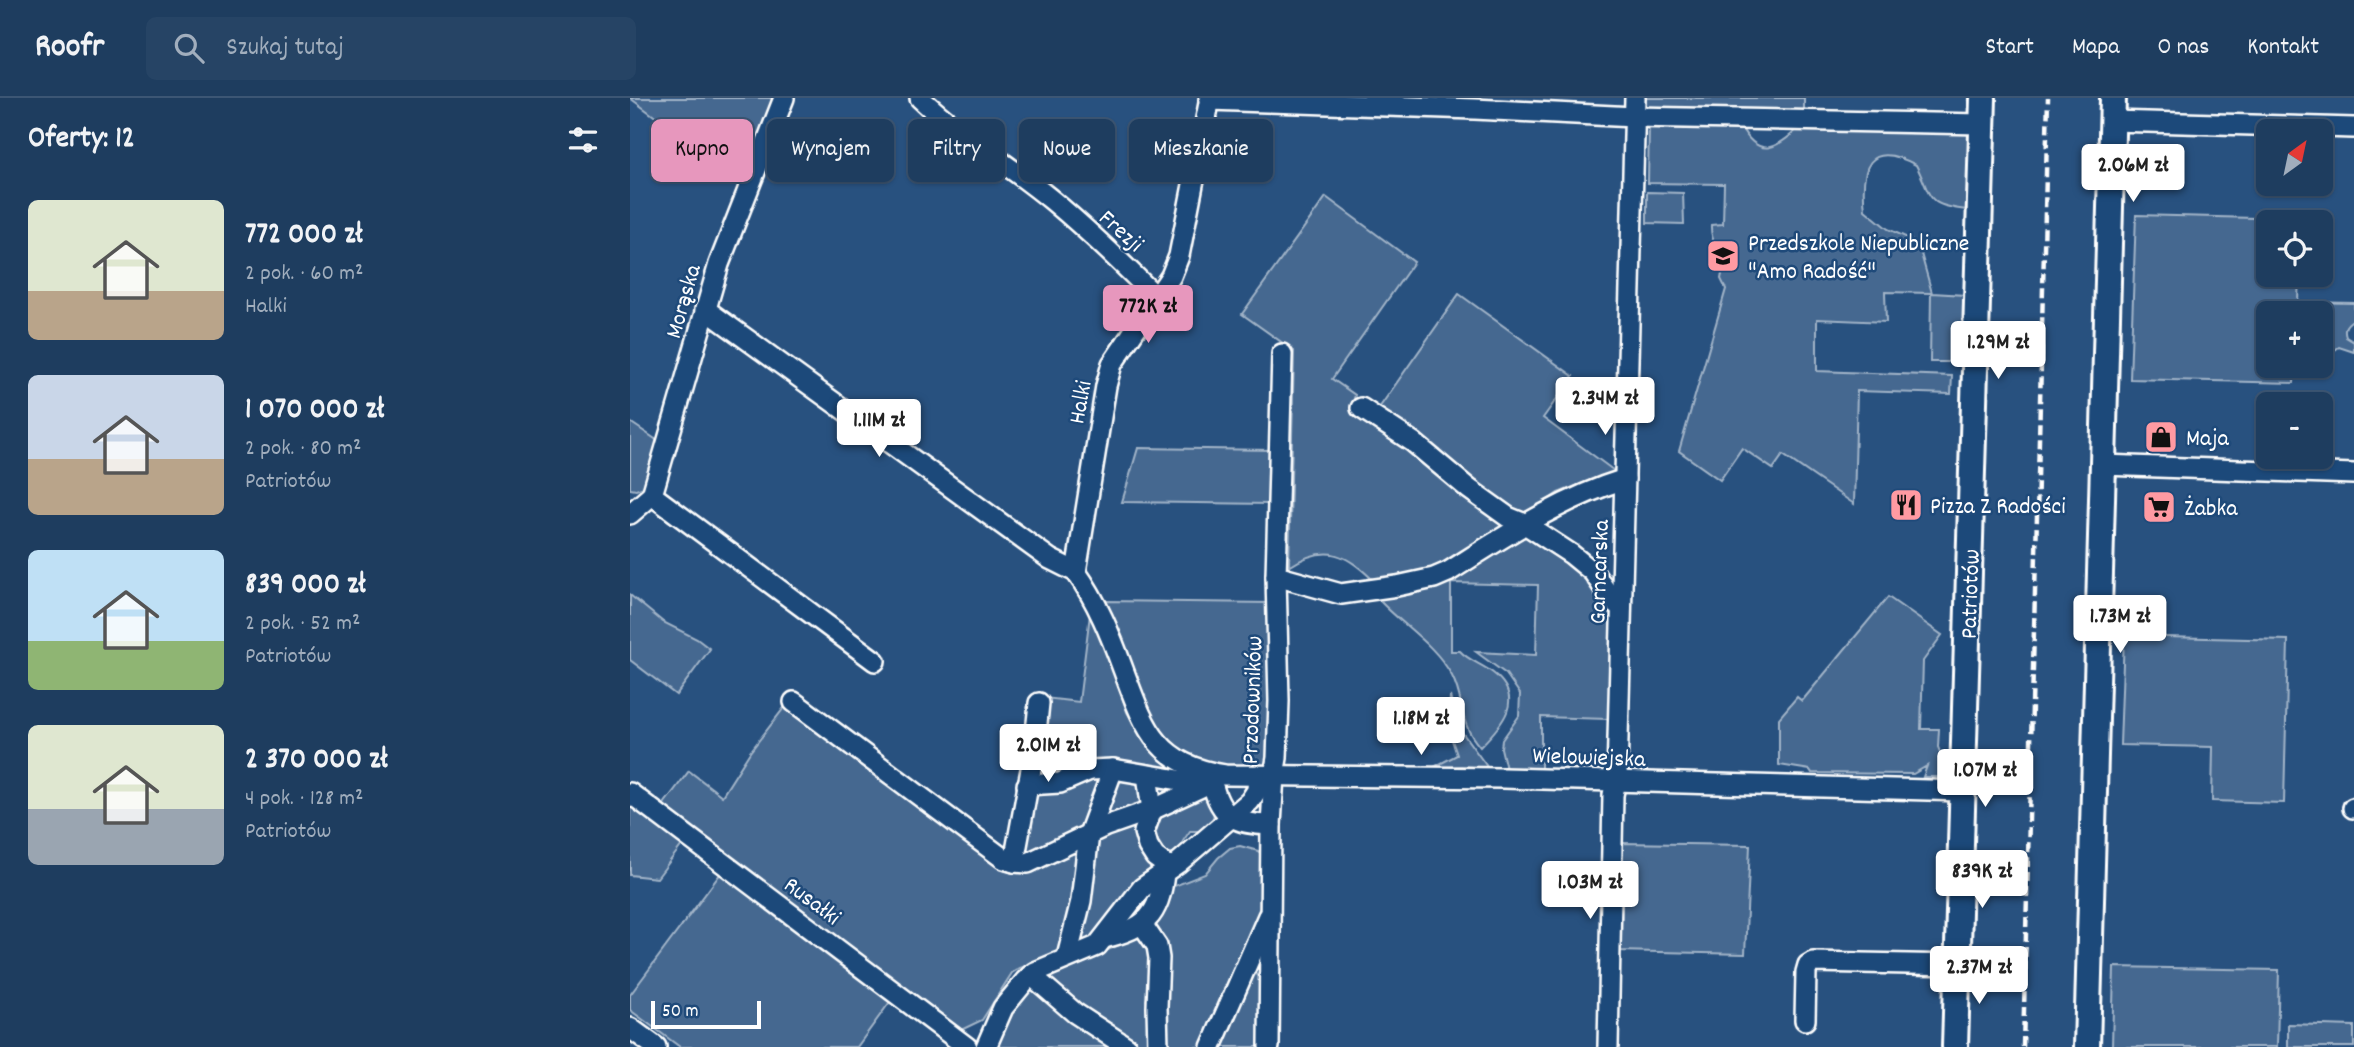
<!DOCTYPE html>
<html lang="pl">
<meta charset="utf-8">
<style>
body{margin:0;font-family:Dekko,sans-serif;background:#264465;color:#f1f3f6;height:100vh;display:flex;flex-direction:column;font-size:26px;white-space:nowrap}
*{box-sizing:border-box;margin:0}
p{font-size:23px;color:#a1aebd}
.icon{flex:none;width:38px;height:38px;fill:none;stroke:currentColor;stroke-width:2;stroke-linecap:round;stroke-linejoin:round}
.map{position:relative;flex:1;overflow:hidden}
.details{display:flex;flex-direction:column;background:#1e3d5f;width:630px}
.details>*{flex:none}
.hud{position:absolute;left:21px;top:21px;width:665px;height:63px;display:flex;gap:14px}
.needle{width:46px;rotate:33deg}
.fabs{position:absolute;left:1626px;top:21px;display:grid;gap:14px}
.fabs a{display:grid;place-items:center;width:77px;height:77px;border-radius:10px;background:#1e3d5f;box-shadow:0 2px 5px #0004,0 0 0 2px #3c5674;font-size:35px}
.scale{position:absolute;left:21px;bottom:18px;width:110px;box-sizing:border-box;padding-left:7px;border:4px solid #fff;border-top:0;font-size:19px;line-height:24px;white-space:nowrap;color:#fff;-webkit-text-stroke:5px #1f4a7a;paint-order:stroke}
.price{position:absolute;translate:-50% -60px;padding:0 16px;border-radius:7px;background:#fff;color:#222;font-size:23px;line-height:46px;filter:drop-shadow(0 2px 4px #0008)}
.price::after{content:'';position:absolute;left:50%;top:42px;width:21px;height:16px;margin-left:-10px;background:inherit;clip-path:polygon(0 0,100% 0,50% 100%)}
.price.on{background:#e797bd;color:#111}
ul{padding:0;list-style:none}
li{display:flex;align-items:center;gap:21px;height:175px;padding:0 28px}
li span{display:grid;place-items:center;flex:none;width:196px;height:140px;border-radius:10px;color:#555}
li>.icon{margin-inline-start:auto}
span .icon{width:84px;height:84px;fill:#fffc;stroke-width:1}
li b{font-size:30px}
h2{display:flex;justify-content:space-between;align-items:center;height:84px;padding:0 28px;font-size:30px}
.pill{padding:0 24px;border-radius:10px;background:#1e3d5f;box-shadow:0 2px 5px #0004,0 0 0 2px #3c5674;font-size:24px;line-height:63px}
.pill.on{background:#e797bd;color:#111}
header{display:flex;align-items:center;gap:42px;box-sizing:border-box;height:98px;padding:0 35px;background:#1e3d5f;border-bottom:2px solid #3c5674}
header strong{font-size:33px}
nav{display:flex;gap:38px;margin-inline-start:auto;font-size:24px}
.search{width:490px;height:63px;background:#264465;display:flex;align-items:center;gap:18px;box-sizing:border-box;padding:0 24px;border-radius:10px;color:#a1aebd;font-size:26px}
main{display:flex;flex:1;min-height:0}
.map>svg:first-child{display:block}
.green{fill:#446890;stroke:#a2b4c8;stroke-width:2;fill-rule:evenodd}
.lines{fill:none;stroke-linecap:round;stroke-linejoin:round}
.minor-casing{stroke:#fff;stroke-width:24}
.major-casing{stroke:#fff;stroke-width:30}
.minor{stroke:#1f4a7a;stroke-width:19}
.major{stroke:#1f4a7a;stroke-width:24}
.rail{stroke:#fff;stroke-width:4.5;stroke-dasharray:10 5;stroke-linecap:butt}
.labels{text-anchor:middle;stroke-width:5;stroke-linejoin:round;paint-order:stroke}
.street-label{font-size:24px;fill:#fff;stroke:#1f4a7a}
.poi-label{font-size:24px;fill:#fff;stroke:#1f4a7a;text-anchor:start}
</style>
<header>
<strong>Roofr</strong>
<div class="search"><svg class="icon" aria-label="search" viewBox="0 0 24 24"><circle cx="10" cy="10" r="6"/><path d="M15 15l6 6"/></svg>Szukaj tutaj</div>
<nav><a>Start</a><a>Mapa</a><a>O nas</a><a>Kontakt</a></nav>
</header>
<main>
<section class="details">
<h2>Oferty: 12<svg class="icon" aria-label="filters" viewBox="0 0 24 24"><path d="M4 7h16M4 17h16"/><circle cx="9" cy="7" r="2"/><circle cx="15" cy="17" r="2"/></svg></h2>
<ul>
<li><span style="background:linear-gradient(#dfe7d0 65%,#b9a48a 0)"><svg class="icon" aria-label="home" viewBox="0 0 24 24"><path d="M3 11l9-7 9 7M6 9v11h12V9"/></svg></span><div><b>772 000 zł</b><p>2 pok. · 60 m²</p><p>Halki</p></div></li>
<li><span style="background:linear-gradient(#c9d6e8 60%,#b9a48a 0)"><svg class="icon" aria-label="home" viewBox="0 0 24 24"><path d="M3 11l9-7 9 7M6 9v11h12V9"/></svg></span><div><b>1 070 000 zł</b><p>2 pok. · 80 m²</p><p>Patriotów</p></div></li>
<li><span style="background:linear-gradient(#bfe0f5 65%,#8fb573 0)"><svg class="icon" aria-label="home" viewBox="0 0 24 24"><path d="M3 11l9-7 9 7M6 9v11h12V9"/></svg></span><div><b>839 000 zł</b><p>2 pok. · 52 m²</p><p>Patriotów</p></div></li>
<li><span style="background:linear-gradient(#dfe7d0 60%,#9aa5b1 0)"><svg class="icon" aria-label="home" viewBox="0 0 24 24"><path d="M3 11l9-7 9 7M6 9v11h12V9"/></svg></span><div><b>2 370 000 zł</b><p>4 pok. · 128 m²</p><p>Patriotów</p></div></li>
</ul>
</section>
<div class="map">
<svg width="1724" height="949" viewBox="0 0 1724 949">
<rect width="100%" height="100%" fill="#28517f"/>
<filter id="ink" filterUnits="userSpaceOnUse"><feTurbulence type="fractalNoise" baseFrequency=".0143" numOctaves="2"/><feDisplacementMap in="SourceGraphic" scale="14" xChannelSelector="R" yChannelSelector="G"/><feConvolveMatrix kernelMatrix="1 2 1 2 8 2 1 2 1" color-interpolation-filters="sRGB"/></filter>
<g filter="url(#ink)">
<!-- green -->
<g class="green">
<path d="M0,0H148L114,85Z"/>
<path d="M1010,0H1174V18L1014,12Z"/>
<path d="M1019,25L1110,27C1129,63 1148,50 1171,28L1339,35L1337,112C1294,107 1303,100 1286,67C1238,41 1230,70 1235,112L1258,131L1280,141L1290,152L1302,195L1335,197L1332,264H1300L1301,195L1255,194L1256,224L1187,221V273L1322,278L1321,296L1227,293L1224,406L1153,357L1143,371L1112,350L1090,382L1049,353L1096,191L1091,181C1099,148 1080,153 1081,127L1093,126L1094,86L1018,85Z"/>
<path d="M1017,94L1053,95L1054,126L1017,125Z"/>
<path d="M696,99L784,164L702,281L725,297L722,308L881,430L802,475L747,486C717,456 697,444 659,469L664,253L612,216Z"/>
<path d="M1506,117L1671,121V124H1638V177H1669L1668,204L1724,205V221C1716,226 1713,230 1716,239L1724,244V254L1709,249C1700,254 1701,262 1699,271L1665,270L1664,285L1500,281ZM1638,215H1690V268H1638Z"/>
<path d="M829,196L943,278L913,320L987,375L954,385L928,395L892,420L747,313Z"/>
<path d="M0,324L31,345L19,387L6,392L0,391Z"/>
<path d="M508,350L642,352L641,406L492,404Z"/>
<path d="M895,434L943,461L986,514L978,621L911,619V671H876L871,650L872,642L889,618L890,596L876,576L846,554L906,557L908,487L821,485V553H830C839,563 852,566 863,575C896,601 872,627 850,649C827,623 836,605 822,578C806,547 772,527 749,502V497Z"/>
<path d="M0,497L33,524L67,541L80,551L46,597L0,562Z"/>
<path d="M1258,499L1312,537L1293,563L1291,631H1309L1308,649L1320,679H1293L1297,668L1283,676L1182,675L1180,672L1149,667V620L1167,599L1172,603Z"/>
<path d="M473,503L642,505L641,669L571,667L532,642Z"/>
<path d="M460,516L474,543L497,614L513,641L524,652L572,675C518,670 457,673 410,644L415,600L449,604Z"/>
<path d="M1494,538L1658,542L1654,705L1582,703L1583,649L1490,647Z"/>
<path d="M820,598L829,630L858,670L831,668L802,670L827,657L818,630Z"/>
<path d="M157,606L375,773L393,775L439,754L452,759L430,857L390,870L382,875L352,922L329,933L31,710L59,673L92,698L120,654Z"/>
<path d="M476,675L562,688L391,759L400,696Z"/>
<path d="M572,698L578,701L585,712L581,727L571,733H560L553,743L552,754C529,761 522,739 526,721Z"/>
<path d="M0,708L52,747L27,780L0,777Z"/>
<path d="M513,721L515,758L520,768V774L472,835L452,847L447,835L466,741Z"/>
<path d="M990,745L1120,747L1115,856L987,853Z"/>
<path d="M610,748L628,753L636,761L637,810L574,949H535L524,824L534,802L544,788L575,776L588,760L600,750Z"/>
<path d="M91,775L262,901L227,949H50L0,912V897Z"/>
<path d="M510,835L520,855L523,881L516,902L521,922V949H503L460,918L421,881L422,877L505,840Z"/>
<path d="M1484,869L1649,872L1647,949H1482Z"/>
<path d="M618,876L636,877L634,949H587Z"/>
<path d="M404,891L487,949H361L365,937L398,892Z"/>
<path d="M1658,926L1724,928V949H1658Z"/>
</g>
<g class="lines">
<defs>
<g id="minor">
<path d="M290,0C331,39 380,67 423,103C459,133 493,166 526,199"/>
<path d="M580,0L549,158L541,178L482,266L476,288L446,474C467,503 481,538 493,571C515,630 525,666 595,677L873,680L1333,693"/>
<path d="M579,2L844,11L1004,19L1352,26"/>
<path d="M1482,23L1724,30"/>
<path d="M75,211L420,461L446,474"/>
<path d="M731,310L783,344L839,391L878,419L895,426L941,456L963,474L982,502L991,510"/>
<path d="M1473,367L1724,376"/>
<path d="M22,397L245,563"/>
<path d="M0,416L22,397L89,166L154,0"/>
<path d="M646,478L711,496L767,488L804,480L818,474C875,438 930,401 995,381"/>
<path d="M164,604L374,761L384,764L398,765L476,728L522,712L582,684C590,720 606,726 641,727"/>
<path d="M404,655L460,672L483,671L567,685L581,684"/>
<path d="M517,677L522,712L514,734L518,748L525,759L540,770"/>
<path d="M397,687L430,685L460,672"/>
<path d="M0,695L337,949"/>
<path d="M1723,710H1724"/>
<path d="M384,764L404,655L409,605"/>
<path d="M512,826L527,848L529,860L527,909L528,949"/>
<path d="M474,840C515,831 530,818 534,775"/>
<path d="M437,859L451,803L459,736L483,671"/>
<path d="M401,877L445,915L497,949"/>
<path d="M1175,922L1176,874L1178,867L1183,864L1327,867"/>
<path d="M0,930L26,949"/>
<path d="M356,949L373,910L395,883L405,874L467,848L512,790L548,765L620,703L627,692L628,677"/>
<path d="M581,949L638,818"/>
<path d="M639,949L641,727L644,677L647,660L649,603L646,478L652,256"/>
<path d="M978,949L983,697L987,678L1005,0"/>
</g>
<g id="major">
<path d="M1325,949L1353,0"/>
<path d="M1457,949L1483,0"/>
</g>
</defs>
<!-- minor casing -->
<use href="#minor" class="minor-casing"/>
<!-- major casing -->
<use href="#major" class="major-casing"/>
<!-- minor -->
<use href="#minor" class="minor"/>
<!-- major -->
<use href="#major" class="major"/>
<!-- rail -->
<path class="rail" d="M1393,949L1418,0"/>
</g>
</g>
<!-- icons -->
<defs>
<symbol id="school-square" viewBox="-11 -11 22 22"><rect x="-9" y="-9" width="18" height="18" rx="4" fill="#ff9aa2" stroke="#1f4a7a"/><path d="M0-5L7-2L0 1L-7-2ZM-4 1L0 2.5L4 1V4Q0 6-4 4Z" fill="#111"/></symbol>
<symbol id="shop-square" viewBox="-11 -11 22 22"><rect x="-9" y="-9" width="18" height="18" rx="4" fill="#ff9aa2" stroke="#1f4a7a"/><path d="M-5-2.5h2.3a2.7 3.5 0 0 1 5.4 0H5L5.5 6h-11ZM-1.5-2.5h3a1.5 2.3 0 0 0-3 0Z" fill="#111"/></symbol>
<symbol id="restaurant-square" viewBox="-11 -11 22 22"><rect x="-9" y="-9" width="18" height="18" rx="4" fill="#ff9aa2" stroke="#1f4a7a"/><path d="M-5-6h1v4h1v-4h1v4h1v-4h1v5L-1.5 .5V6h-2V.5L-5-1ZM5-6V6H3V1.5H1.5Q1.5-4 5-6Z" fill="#111"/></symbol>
<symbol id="supermarket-square" viewBox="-11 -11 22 22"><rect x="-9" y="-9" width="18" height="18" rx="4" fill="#ff9aa2" stroke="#1f4a7a"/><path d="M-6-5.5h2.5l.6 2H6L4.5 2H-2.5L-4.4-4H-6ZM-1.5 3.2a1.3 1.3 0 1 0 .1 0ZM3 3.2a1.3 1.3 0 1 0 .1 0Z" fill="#111"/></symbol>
</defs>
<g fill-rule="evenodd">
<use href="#school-square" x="1074" y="139" width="38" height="38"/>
<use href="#shop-square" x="1512" y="320" width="38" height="38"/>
<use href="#restaurant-square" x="1257" y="388" width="38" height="38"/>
<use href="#supermarket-square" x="1510" y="390" width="38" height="38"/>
</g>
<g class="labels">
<!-- street labels -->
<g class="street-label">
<text transform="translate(492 132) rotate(42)" y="8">Frezji</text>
<text transform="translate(52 203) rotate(-74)" y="8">Morąska</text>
<text transform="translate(449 304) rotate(-80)" y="8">Halki</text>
<text transform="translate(968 474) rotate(-88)" y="8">Garncarska</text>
<text transform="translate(1339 496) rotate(-88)" y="8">Patriotów</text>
<text transform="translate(621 602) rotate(-88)" y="8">Przodowników</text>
<text transform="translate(959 658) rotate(2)" y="8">Wielowiejska</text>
<text transform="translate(183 802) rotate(37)" y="8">Rusałki</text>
</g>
<!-- poi labels -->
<g class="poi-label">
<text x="1118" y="152">Przedszkole Niepubliczne<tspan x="1118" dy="28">"Amo Radość"</tspan></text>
<text x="1556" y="347">Maja</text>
<text x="1300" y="415">Pizza Z Radości</text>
<text x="1554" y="417">Żabka</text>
</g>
</g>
</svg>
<div class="fabs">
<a><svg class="needle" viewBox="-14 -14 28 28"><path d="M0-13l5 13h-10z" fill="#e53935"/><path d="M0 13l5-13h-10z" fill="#a1aebd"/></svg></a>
<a><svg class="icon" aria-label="locate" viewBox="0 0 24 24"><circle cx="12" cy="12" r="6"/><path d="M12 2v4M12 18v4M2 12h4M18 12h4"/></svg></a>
<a>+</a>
<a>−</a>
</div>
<div class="scale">50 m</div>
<b class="price" style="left:1503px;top:106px">2.06M zł</b>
<b class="price on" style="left:518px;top:247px">772K zł</b>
<b class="price" style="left:1368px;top:283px">1.29M zł</b>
<b class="price" style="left:975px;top:339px">2.34M zł</b>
<b class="price" style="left:249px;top:361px">1.11M zł</b>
<b class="price" style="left:1490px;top:557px">1.73M zł</b>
<b class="price" style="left:791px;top:659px">1.18M zł</b>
<b class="price" style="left:418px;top:686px">2.01M zł</b>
<b class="price" style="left:1355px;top:711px">1.07M zł</b>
<b class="price" style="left:1352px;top:812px">839K zł</b>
<b class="price" style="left:960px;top:823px">1.03M zł</b>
<b class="price" style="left:1349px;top:908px">2.37M zł</b>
<div class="hud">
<a class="pill on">Kupno</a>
<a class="pill">Wynajem</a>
<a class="pill">Filtry</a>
<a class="pill">Nowe</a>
<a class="pill">Mieszkanie</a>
</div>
</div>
</main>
